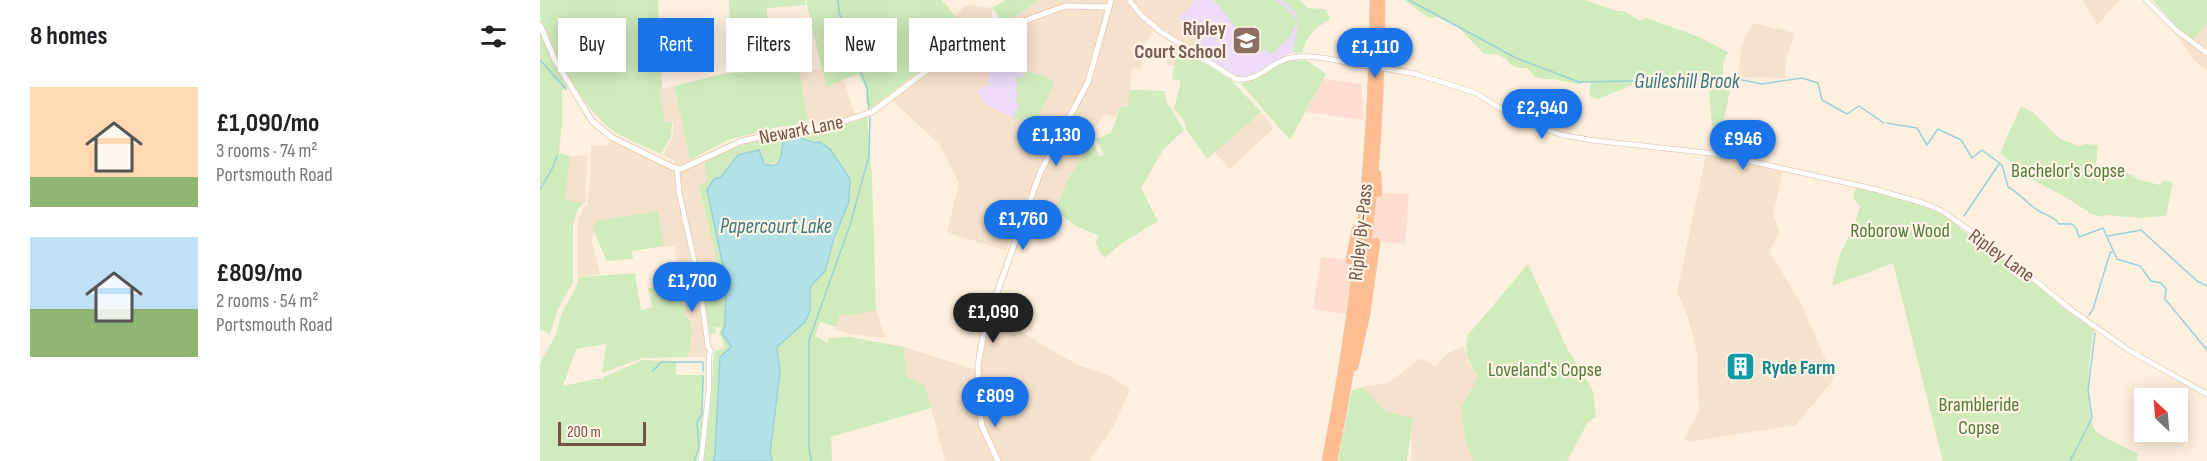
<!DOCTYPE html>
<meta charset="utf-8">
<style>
body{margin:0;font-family:"Sofia Sans Condensed",sans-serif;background:#f2f2f2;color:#202124;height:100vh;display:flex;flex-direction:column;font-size:22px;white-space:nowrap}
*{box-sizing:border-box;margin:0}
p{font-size:20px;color:#757577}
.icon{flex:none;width:33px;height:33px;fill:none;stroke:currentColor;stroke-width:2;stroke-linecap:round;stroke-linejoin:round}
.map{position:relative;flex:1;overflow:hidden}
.side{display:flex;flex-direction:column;background:#fff;width:540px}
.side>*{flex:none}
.hud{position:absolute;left:18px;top:18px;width:570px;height:54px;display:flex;gap:12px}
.needle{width:39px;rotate:334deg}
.controls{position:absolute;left:1594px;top:388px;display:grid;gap:12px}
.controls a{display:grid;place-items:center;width:54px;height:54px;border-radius:0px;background:#fff;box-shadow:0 3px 15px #0003;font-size:30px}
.scale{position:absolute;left:18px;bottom:15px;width:88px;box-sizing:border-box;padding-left:6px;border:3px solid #745545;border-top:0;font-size:16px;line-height:21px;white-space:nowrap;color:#745545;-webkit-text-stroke:4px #fff4e5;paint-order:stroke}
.price{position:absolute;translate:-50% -51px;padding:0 14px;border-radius:21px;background:#1a73e8;color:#fff;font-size:20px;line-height:39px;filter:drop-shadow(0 2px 3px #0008)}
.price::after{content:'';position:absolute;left:50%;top:36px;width:18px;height:14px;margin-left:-9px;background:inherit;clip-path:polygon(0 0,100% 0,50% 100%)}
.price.selected{background:#222;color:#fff}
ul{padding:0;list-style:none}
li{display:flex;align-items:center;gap:18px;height:150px;padding:0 30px}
li span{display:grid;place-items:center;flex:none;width:168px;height:120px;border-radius:0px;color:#555}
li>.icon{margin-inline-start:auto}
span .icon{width:72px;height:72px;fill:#fffc;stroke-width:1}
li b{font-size:26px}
h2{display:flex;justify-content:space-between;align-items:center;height:72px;padding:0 30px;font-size:26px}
.chip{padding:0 21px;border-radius:0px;background:#fff;box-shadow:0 3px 15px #0003;font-size:21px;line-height:54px}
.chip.selected{background:#1a73e8;color:#fff}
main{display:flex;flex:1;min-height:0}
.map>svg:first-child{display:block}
.residential{fill:#f5e2cc}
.commercial{fill:#ffddd0}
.education{fill:#eddbf9}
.green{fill:#d0ebbc}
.water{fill:#b2e1e7;stroke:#97d1da;stroke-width:1.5}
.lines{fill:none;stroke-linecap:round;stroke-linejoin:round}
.stream{stroke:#97d1da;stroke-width:1.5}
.tertiary-casing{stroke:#e2ccba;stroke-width:6}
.secondary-casing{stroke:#e9ceb9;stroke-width:7}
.trunk-casing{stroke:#dbd3cf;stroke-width:9}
.tertiary{stroke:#fff;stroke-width:4.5}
.secondary{stroke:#fff;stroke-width:5}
.trunk{stroke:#febe92;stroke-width:8}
.tertiary-bridge-casing{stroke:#e2ccba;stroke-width:6;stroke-linecap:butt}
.tertiary-bridge{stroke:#fff;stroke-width:4.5}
.labels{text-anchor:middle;stroke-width:4.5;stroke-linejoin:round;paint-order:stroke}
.education-label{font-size:20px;font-weight:bold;fill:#785e54;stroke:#fff4e5;text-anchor:end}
.street-label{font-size:20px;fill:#745545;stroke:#fff4e5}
.park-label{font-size:20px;fill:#517b3c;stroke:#fff4e5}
.culture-label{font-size:20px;font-weight:bold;fill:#0d838f;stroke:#fff4e5;text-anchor:start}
.water-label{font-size:21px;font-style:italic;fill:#3b7883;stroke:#fff4e5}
</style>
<main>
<section class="side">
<h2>8 homes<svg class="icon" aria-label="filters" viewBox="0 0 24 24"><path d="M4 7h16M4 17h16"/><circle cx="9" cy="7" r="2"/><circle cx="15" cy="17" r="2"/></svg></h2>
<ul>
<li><span style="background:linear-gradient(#ffd9b3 75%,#8fb573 0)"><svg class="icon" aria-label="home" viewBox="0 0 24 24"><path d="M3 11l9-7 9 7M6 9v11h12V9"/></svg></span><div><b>£1,090/mo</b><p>3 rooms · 74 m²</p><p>Portsmouth Road</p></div></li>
<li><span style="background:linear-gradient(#bfe0f5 60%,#8fb573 0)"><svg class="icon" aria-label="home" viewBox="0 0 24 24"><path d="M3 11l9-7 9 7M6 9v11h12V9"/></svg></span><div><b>£809/mo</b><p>2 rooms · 54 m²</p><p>Portsmouth Road</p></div></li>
</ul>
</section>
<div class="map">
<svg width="1667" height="461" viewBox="0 0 1667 461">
<rect width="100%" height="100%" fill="#fef0de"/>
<!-- residential -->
<g class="residential">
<path d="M501,0H656L639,18L643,30L659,41L653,49L643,44L634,66L626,64L632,43L613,31L605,44L600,69L592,68L588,107H580L576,117L565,114L551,132L552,140L528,179L515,210L488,193L466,251L407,232L419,183L400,145L351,99L369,83L423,49L446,79L447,64L451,56L440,40L469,28L466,22Z"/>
<path d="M1543,0H1580L1557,25Z"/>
<path d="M426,5L452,8V22L432,40H419L414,36L422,26L415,16Z"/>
<path d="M1213,23L1255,33L1246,59L1245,78L1198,77L1202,44Z"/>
<path d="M1667,23V70L1656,62L1638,37L1642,36L1651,42Z"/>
<path d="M259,70H282L286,87L304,80L315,115L283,125L268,123Z"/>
<path d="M134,86L150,160L142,164H135L133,160L123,155L133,137V123H125L119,90Z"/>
<path d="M721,112L734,128L690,169L674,152Z"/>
<path d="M70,140L141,172L164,160L167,180L159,187L182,282L159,288L168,357H148L152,332L146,318L139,276L128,278L127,266L137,263L134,246H124L118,211L55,221L52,241L60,274L38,277L37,230L38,219L44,207L47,206L50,180L51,146H68Z"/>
<path d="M1166,154L1243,172L1233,214L1240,233L1229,251L1261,303L1294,379L1256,425L1148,442L1144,439L1159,411L1157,353L1149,321L1137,292Z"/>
<path d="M48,155L45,203L25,200L30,156Z"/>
<path d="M453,308L463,313L482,332L500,344L538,365L570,376L590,389L574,426L549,461H405L385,385L366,376L364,347L434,369L441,370L445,337Z"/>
<path d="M336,310L345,338L310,334L295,330L300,313L308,316Z"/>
<path d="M924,347L929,363L938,377L921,408L926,443L933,461H871L872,419L845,411L823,387L848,383L881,358L895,367L908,353Z"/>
</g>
<!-- commercial -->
<g class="commercial">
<path d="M440,40L451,56L447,64V79L439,82L423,49Z"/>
<path d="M783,79L821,84L824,120L766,112Z"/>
<path d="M834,193L869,194L865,244L830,241Z"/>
<path d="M781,257L815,261L807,314L773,309Z"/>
</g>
<!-- education -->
<g class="education">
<path d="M656,0H744L760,18L757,39L753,48L754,53L749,54L715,76L700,79L653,49L659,41L643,30L639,18Z"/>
<path d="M452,61L504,76L515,82L493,127L443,103L438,90L448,86L449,67Z"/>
</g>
<!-- green -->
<g class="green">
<path d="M0,0H118L122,89L119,90L125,123L132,122L131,136L121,154C106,146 86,140 72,130C45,109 10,55 1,23C0,16 0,7 0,0Z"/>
<path d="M189,0H265L266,5L227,8L228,52L223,65L216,67L207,64L205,60H191L190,32L201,31L200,29L190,30Z"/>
<path d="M266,0H402L423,26L396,51L405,46L408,49L420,41L432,40L387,65L331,108L326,103V88L318,74L286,87Z"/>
<path d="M466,0H500L466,22L467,25L444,35L442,33L459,16L452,8Z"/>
<path d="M674,0H737L757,19V14L742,0H759L768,8L785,9L790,17L789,20C775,28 766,36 762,53H754C753,44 758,33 757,21L751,35L731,55L725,49L722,52C704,41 688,17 674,0Z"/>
<path d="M864,0H1045L1074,10L1086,12L1100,21L1107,18L1159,37L1188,52L1183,63V77L1093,78L1092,85L1058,99L1051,97L1049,93L1051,82L1038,84L1013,79H1002L995,77L987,68H977L971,65L966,59L957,54H944L914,23L899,17L889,18Z"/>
<path d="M1614,0H1667V23L1653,40L1639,29L1613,1Z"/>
<path d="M0,29L30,86L22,90V124L19,153L30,156L25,199L43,203L37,211L33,225V282L17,311L10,334L0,329Z"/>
<path d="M640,48L691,80L721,112L667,159L646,129L645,122L634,109L641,81L632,79L634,66Z"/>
<path d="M229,58L263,59L267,69H223Z"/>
<path d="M766,60L786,74L750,140L701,84L720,76L747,61Z"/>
<path d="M259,70L268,123L238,127L188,140L150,160L134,86L186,73Z"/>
<path d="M485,71L504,76L515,82L493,127L474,117L480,105L475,102L478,94L475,92L478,84L475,81L477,76L483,77Z"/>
<path d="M1192,81L1183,124L1173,143L1169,84H1181Z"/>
<path d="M589,90L625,91L626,101L644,130L623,150L601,188L618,221L582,243L564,258L555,243L559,236L536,226L515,210L528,179L552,140L559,156L564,155L556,139L571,133L580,107H588Z"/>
<path d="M1481,106L1494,113L1520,139L1539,146L1546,144L1558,145L1556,167L1581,170L1600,180L1620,185L1624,181L1633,182L1626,216L1599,218L1565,215L1563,217L1551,214L1529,199L1489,178L1460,153Z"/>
<path d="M327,117L332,177L336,310L308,316L300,314L296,327L280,322L275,336L288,343L289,338L310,337L364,347L366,376L385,385L391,408L291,437L292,461H232L230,453L240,372L237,347L266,321L269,287L285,271L311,192L310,179L280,142L275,143L260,138C249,149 240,166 224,164L220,151L195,158L181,177L167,190L186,280L185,325L191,347L180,357L175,454L173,461H163L171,402L174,352L185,347L179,332L182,328L175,327L176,333L170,335L162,287L182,282L159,187L167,180L164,160L210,140L234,136L284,132Z"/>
<path d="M1316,188L1363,199L1402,213L1432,238L1479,270L1526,310L1554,330C1549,346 1544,419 1556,431C1566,440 1586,447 1598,454L1596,461H1403L1353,263L1292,286L1300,254L1315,223L1320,206L1313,198Z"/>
<path d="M118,211L124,246L92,251L93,259L67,261L53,230L55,221Z"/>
<path d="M988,264L1028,350L1053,391L1056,417L1048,422L1027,461H933L926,443L921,408L938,377C929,362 923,352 928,335Z"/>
<path d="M95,273L101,310L112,307L108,288L140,284L146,318H149L152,332L148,357L103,358L62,373L66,344L36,349L23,386L61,378V382L64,377L102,360L136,361V375H164L162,426L157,461H0V363L16,335L22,313L38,283V277Z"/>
<path d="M823,387L845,411L873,418L867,461H798L812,390Z"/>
</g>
<!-- water -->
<path class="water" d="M249,138H260L275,143L280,142L290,149L310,179L309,201L294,239L285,271L270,287V311L265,322L237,347L240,372L230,453L232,461H173L175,454L180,357L191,347L182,333L185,325L186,280L167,190L174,179L181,177L198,155L219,150L224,164C243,170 241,154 243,142Z"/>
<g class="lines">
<!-- stream -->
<g class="stream">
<path d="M298,0L299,12L327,88L329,110"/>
<path d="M869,0L976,58L1039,82L1198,79L1222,84L1262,78L1278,83L1282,100L1307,114L1319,106L1344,123"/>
<path d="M0,60L26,89"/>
<path d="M1347,123L1377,128L1387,145L1398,129L1421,140L1432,158L1442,150L1462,165L1468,187C1480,193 1488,205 1499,211C1507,216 1514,216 1519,224H1532L1536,228L1539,237L1563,228L1577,259L1600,266L1611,281L1621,283L1626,289L1625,299L1667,350"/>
<path d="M0,190L13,167L17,156"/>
<path d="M1424,216L1459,164"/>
<path d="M1568,236L1601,230L1657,281L1667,286"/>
<path d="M1549,315L1553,309L1570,253L1572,252"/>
<path d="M113,371L121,362H163V371"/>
<path d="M154,461L159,448L157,422L162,414L163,376"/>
<path d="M271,461L269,446V340L310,225L329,156L330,115"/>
<path d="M1530,461L1552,418L1548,390L1555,333"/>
</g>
<defs>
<g id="tertiary">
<path d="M589,0L602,16L621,32L696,79C716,83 730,63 749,58C771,53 798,61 820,65"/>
<path d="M1606,0L1636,30L1667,53"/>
<path d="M853,70L876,74L936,93L963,110L1005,129L1022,135L1050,140L1178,154L1334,189L1386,204L1404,212L1472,261L1530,309L1590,351L1667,394"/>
<path d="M137,168L139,192L160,287L168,347L171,351L169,355V388L161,461"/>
</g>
<g id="secondary">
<path d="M0,25L15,60L52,121L71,137L132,167L141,169L202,141L233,134L284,128L332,112L386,71L449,35L468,27L525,6L569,7"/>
<path d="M458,461L442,426L439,408L438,365L445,326L500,173L548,82L571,0"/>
</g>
<g id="trunk">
<path d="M837,174L838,193"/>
<path d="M810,260L816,229"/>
<path d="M814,367L826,314L836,242"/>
<path d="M786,461C816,309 833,155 834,0"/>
<path d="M793,461C824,310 841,154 841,0"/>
</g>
</defs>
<!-- tertiary casing -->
<use href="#tertiary" class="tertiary-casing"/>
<!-- secondary casing -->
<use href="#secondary" class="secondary-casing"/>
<!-- trunk casing -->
<use href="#trunk" class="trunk-casing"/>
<!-- tertiary -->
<use href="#tertiary" class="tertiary"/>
<!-- secondary -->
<use href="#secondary" class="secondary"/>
<!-- trunk -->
<use href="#trunk" class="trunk"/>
<defs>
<path id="tertiary-bridge" d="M820,65L853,70"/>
</defs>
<!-- tertiary-bridge casing -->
<use href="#tertiary-bridge" class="tertiary-bridge-casing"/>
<!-- tertiary-bridge -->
<use href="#tertiary-bridge" class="tertiary-bridge"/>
</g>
<!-- icons -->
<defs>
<symbol id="school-square" viewBox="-11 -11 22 22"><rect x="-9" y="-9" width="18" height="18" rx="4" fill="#8d6e63" stroke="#fff4e5"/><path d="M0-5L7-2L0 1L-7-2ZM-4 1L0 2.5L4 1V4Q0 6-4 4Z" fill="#fff"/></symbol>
<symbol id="building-square" viewBox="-11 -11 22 22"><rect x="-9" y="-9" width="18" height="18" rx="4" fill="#0f9aa8" stroke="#fff4e5"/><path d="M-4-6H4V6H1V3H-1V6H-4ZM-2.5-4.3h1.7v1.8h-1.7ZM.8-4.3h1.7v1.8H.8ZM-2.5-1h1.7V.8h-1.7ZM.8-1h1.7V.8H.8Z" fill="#fff"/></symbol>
</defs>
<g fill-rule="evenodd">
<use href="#school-square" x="690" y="24" width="33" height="33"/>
<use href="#building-square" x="1184" y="350" width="33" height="33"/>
</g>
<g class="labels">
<!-- education labels -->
<g class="education-label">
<text x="686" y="35">Ripley<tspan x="686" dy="23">Court School</tspan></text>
</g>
<!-- street labels -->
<g class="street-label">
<text transform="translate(261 129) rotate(-11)" y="7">Newark Lane</text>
<text transform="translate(820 232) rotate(-84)" y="7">Ripley By-Pass</text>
<text transform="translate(1462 255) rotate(36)" y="7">Ripley Lane</text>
</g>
<!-- park labels -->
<g class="park-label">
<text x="1528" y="177">Bachelor's Copse</text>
<text x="1360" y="237">Roborow Wood</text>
<text x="1005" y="376">Loveland's Copse</text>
<text x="1439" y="411">Brambleride<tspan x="1439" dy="23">Copse</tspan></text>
</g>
<!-- culture labels -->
<g class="culture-label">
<text x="1222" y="374">Ryde Farm</text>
</g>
<!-- water labels -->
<g class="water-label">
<text x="1147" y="88">Guileshill Brook</text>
<text x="236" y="233">Papercourt Lake</text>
</g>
</g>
</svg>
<div class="controls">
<a><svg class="needle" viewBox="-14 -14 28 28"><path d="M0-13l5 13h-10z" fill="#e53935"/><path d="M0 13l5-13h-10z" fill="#757577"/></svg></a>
</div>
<div class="scale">200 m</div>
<b class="price" style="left:835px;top:79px">£1,110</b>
<b class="price" style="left:1002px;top:140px">£2,940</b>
<b class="price" style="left:516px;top:167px">£1,130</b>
<b class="price" style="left:1203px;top:171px">£946</b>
<b class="price" style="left:483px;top:251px">£1,760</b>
<b class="price" style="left:152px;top:313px">£1,700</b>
<b class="price selected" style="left:453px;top:344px">£1,090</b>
<b class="price" style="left:455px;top:428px">£809</b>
<div class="hud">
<a class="chip">Buy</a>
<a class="chip selected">Rent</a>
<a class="chip">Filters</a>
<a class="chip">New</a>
<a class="chip">Apartment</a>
</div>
</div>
</main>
